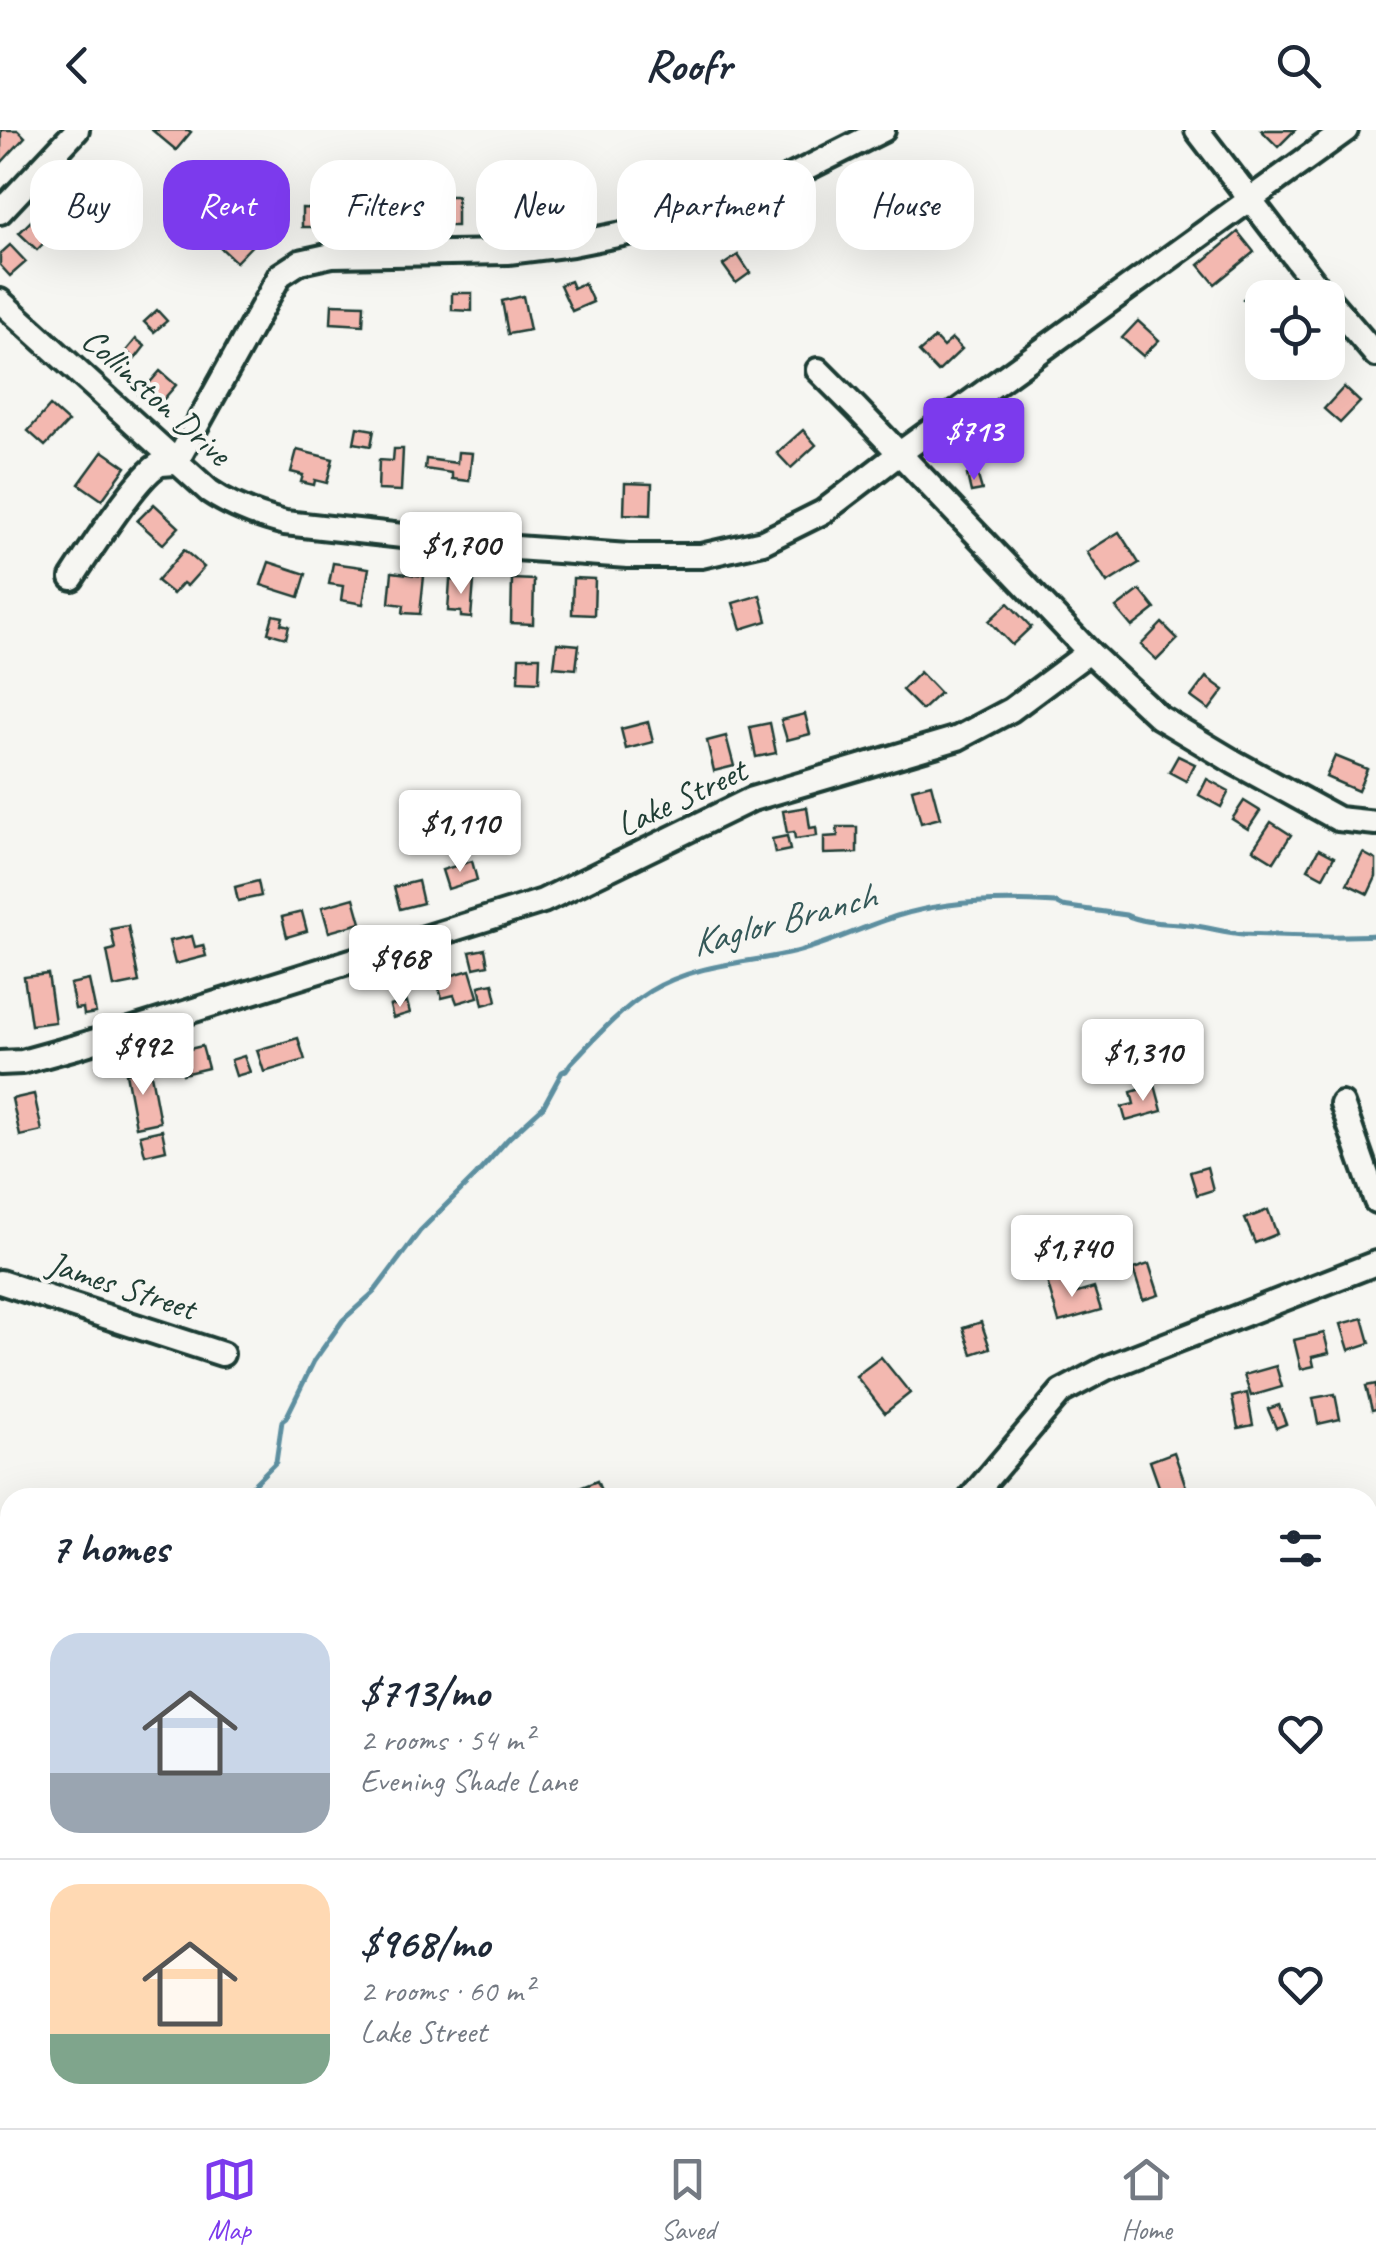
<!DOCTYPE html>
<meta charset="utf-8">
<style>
body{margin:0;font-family:Caveat,sans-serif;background:#f2f2f3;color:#1f2937;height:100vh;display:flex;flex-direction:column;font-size:38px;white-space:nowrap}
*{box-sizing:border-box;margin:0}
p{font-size:32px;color:#747a83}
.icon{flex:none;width:55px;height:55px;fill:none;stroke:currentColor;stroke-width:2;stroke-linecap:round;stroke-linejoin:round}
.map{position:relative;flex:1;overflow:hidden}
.drawer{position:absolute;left:0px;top:1358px;width:1378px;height:642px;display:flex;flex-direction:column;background:#fff;border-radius:30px 30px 0 0;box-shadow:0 10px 40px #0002}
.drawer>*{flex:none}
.guide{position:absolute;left:30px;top:30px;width:1318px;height:90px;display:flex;gap:20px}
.controls{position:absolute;left:1245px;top:150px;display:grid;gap:20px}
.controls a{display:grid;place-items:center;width:100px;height:100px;border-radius:20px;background:#fff;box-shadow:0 10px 40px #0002;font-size:50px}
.price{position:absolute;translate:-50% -85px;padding:0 22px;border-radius:10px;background:#fff;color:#222;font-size:32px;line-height:65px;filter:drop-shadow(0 2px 5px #0008)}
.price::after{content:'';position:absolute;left:50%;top:60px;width:30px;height:22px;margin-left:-15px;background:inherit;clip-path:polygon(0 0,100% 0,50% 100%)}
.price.on{background:#7c3aed;color:#fff}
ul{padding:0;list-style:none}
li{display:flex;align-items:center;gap:30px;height:250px;padding:0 50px}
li+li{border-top:2px solid #e0e1e3}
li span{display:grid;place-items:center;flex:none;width:280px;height:200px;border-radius:30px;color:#555}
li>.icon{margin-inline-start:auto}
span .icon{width:120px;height:120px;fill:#fffc;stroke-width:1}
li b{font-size:42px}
h2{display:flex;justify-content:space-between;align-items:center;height:120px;padding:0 50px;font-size:42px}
.tag{padding:0 35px;border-radius:30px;background:#fff;box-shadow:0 10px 40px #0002;font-size:35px;line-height:90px}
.tag.on{background:#7c3aed;color:#fff}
header{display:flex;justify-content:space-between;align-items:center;height:130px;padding:0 50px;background:#fff;font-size:45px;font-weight:600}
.dock{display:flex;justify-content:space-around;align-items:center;height:140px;border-top:2px solid #e0e1e3;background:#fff;font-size:28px;color:#747a83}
.dock a{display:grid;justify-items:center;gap:5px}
.dock .on{color:#7c3aed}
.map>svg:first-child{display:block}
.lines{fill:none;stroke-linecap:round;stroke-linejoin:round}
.stream{stroke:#5d8fa0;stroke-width:5}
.building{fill:#f3b8b0;stroke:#1f3d34;stroke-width:2.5}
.minor-casing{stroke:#1f3d34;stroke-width:30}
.minor{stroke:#f6f6f2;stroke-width:22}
.labels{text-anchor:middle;stroke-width:8;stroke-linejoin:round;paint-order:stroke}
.street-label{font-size:35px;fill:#1f3d34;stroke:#f6f6f2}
.water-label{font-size:38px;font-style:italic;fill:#345858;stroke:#f6f6f2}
</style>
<header><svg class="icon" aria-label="back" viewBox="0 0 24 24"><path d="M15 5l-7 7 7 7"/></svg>Roofr<svg class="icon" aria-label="search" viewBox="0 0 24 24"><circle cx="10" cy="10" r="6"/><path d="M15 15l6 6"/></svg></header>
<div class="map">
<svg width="1376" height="1998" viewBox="0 0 1376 1998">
<rect width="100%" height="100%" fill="#f6f6f2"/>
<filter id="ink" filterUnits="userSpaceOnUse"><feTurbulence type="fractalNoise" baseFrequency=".01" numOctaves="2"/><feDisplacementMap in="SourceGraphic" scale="20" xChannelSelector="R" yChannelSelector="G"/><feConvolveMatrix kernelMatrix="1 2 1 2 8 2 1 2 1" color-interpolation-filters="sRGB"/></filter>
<g filter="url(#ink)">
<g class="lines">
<!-- stream -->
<g class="stream">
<path d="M215,1368L242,1366L276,1332L282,1291L286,1288L314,1231L343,1190L374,1162L420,1101L476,1045L509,1008L543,977L562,942L566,940L571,933C595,908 621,879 650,861C696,833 746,834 796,822C831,813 863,797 897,786C948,770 1003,769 1056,773L1062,776L1126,785C1147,795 1174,792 1196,796C1211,798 1227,803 1243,804C1287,805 1331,808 1376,805"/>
<path d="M0,1609L10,1600"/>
</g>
</g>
<!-- building -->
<g class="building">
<path d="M1,0H18L25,7L1,33Z"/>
<path d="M152,0H188L191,2L176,20Z"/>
<path d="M1261,0H1295L1278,17Z"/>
<path d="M416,37L421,57L401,62L402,66L384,71L378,46Z"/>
<path d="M91,40L116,64L109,72L102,66L92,76L74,58Z"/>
<path d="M424,66H457V96H446V101L431,102V81H424Z"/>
<path d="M241,76L267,100L236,132L221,118L229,110L219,100Z"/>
<path d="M302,78L322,79L321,97H302Z"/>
<path d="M36,86L54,102L37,120L19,103Z"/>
<path d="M1238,102L1254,122L1215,154L1199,135Z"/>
<path d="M10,115L26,132L10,146L0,135V124Z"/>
<path d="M738,125L750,143L736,153L723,135Z"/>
<path d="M570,151L573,158L584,153L593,172L572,181L560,155Z"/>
<path d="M1259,155L1271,168H1262V181L1258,185L1243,169Z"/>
<path d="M452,163H472V181L452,180Z"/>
<path d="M523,166L530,200L508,204L502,171Z"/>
<path d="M332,174L364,175L363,195L331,193Z"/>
<path d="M157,180L167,191L154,202L144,192Z"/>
<path d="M1138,191L1159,210L1143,226L1122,208Z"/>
<path d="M935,208L943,217L952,209L962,219L938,242L919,222Z"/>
<path d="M136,209L145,216L135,229L126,221Z"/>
<path d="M160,241L176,255L155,279L139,265Z"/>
<path d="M1344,257L1360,272L1340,293L1324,279Z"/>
<path d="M50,276L68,292L45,316L28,301Z"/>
<path d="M357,297L374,300L371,316L354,313Z"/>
<path d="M803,300L816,315L791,338L777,323Z"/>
<path d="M394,319H403L401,361L378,360L379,330L393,331Z"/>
<path d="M297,320L333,329L327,353L315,350L314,355L301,352L303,345L291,342Z"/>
<path d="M103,321L126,337L102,370L79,354Z"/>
<path d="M458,322L472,323L469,351L452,349V343L425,339L426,329L457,333Z"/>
<path d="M977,343L982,360L971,362L967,345Z"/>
<path d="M625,353L652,354L651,385L624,384Z"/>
<path d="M154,374L179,397L163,414L137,391Z"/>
<path d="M1119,402L1139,433L1107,453L1087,422Z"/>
<path d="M184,420L204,437L187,456L183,453L173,464L157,451Z"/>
<path d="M269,432L306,444L299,467L261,455Z"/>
<path d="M333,433L369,438L363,474L341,470L343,456L329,454Z"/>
<path d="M392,442L424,446L420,484L403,483L404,475L389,473Z"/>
<path d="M573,448L595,449L594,485L572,484Z"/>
<path d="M512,449L534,450L533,494L511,493Z"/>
<path d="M450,450L474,451L471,488L461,487V482L448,481Z"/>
<path d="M1140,460L1155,479L1132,497L1116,478Z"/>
<path d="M760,465L767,491L741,499L733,473Z"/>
<path d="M1008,473L1031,497L1012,515L989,491Z"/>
<path d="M273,485L283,487L281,494L289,496L286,508L268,503Z"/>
<path d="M1162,493L1178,509L1157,530L1141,515Z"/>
<path d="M557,513L579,515L576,539L554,537Z"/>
<path d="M519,527H540L539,552L518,551Z"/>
<path d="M920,542L940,563L922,580L902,560Z"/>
<path d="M1206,547L1224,560L1209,580L1191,567Z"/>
<path d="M805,584L810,604L787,610L781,590Z"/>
<path d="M648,592L653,612L626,619L621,599Z"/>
<path d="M770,593L776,623L756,627L750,597Z"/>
<path d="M726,606L734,636L714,641L707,611Z"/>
<path d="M1178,626L1195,634L1186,651L1169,642Z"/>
<path d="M1335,626L1367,639L1358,661L1326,647Z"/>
<path d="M1207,649L1229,661L1221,677L1199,665Z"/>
<path d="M931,654L940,688L921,693L912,659Z"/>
<path d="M1244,671L1260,681L1248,699L1232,689Z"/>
<path d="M807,677L810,698L816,697L817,706L795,709L794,702L787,703L783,681Z"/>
<path d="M1271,692L1291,705L1274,732L1253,719Z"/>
<path d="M837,697H857V723L824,724V707L838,706Z"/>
<path d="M787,706L790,720L775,723L772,709Z"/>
<path d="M1319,719L1334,727L1323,747L1308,739Z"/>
<path d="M1363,723L1376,730V747L1368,764L1347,754Z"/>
<path d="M472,731L477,750L448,759L442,740Z"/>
<path d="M258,751L261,766L238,771L235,757Z"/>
<path d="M418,751L423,773L400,779L394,757Z"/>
<path d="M354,768L361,793L329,802L322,777Z"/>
<path d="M302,782L307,801L287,807L282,787Z"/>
<path d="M128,796L139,852L114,857L107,821L115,819L111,799Z"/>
<path d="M192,806L195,817L203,815L206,826L175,834L169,811Z"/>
<path d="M485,819L488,835L474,838L470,822Z"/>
<path d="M470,840L478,867L457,873L454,865L442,868L438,855L447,852L446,847Z"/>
<path d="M48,844L55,892L31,895L24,847Z"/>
<path d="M89,850L96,883L84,885L83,878L75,879L70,854Z"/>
<path d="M493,853L497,871L483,875L479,856Z"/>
<path d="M407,872L410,883L393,888L390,876Z"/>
<path d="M1134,905L1141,929L1124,934L1122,929L1113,932L1107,914Z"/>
<path d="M298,908L305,930L264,942L257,920Z"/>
<path d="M202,916L208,938L183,944L177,922Z"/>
<path d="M244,926L250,942L236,946L231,930Z"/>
<path d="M150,939L160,992L136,997L126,943Z"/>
<path d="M1155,955L1162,981L1126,991L1122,977L1134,974L1131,962Z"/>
<path d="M34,964L42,1001L20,1006L12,969Z"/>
<path d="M162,1000L166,1020L145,1025L140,1005Z"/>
<path d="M1207,1037L1213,1060L1197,1065L1190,1042Z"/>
<path d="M1268,1080L1277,1104L1255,1113L1245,1089Z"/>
<path d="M1149,1134L1159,1165L1143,1170L1133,1139Z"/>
<path d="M1069,1145L1074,1164L1094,1158L1101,1180L1059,1192L1047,1151Z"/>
<path d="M1363,1188L1370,1213L1349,1220L1341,1194Z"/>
<path d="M981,1192L990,1218L972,1224L963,1198Z"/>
<path d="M1324,1203L1329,1223L1312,1227L1314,1236L1301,1239L1294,1210Z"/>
<path d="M881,1227L910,1263L885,1283L856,1246Z"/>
<path d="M1276,1236L1282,1257L1251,1266L1244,1245Z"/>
<path d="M1376,1254V1279L1372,1280L1366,1256Z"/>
<path d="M1247,1263L1253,1295L1238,1298L1232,1267Z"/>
<path d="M1335,1264L1340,1289L1318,1294L1313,1268Z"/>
<path d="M1279,1275L1286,1294L1276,1298L1268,1279Z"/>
<path d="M1174,1322L1190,1368H1163L1150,1331Z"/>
<path d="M597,1351L604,1368H578L575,1360Z"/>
<path d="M1376,1396V1422L1368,1425V1403L1372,1401L1371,1397Z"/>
<path d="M1368,1504H1373L1371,1543H1368Z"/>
<path d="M1101,1990H1123L1125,1995L1118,1998H1105Z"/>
<path d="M1297,1990H1312L1315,1998H1286L1285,1995Z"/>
</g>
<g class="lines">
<defs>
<g id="minor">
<path d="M1197,0L1326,168"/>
<path d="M0,82L77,0"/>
<path d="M1328,169L1376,225"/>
<path d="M0,171L209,361C231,376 258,386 285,393L502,417L628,426H701L763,412L823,382L900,323L1346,0"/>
<path d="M818,240L857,279L1089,522L1159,587L1234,632L1338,689L1376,693"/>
<path d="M72,448C87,425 139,344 160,334C161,334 175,333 176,333L280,145L300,132L332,125L508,122L572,114L638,101L720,78L756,64L883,0"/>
<path d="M0,933L22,932L76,917L543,771L752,669L958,608L1011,580L1089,522"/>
<path d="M1342,974L1376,1071"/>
<path d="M0,1152L222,1224"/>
<path d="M971,1368L1061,1262L1106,1238L1376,1133"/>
<path d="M1368,1466L1376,1464"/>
<path d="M1368,1628L1376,1629"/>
<path d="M102,1990L106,1998"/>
<path d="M692,1990L695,1998"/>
<path d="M1228,1990L1232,1998"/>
<path d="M295,1998L312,1990"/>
<path d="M952,1998L970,1990"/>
</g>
</defs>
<!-- minor casing -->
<use href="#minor" class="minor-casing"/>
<!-- minor -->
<use href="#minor" class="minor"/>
</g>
</g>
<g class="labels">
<!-- street labels -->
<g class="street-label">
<text transform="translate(157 266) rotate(42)" y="12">Collinston Drive</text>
<text transform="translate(681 667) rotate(-25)" y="12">Lake Street</text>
<text transform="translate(122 1155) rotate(18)" y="12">James Street</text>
</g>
<!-- water labels -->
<g class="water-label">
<text transform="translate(783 789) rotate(-15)" y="13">Kaglor Branch</text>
</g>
</g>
</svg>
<div class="controls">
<a><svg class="icon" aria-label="locate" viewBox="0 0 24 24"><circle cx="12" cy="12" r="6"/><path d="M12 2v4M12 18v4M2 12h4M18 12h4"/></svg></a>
</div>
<b class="price on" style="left:974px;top:353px">$713</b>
<b class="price" style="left:461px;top:467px">$1,700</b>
<b class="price" style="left:460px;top:745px">$1,110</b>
<b class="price" style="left:400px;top:880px">$968</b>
<b class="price" style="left:143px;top:968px">$992</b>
<b class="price" style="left:1143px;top:974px">$1,310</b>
<b class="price" style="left:1072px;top:1170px">$1,740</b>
<div class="guide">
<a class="tag">Buy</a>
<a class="tag on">Rent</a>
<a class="tag">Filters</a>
<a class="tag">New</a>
<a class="tag">Apartment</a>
<a class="tag">House</a>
</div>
<section class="drawer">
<h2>7 homes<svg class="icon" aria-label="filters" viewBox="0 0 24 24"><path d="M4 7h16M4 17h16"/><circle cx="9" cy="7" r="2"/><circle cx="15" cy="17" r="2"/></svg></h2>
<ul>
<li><span style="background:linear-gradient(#c9d6e8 70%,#9aa5b1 0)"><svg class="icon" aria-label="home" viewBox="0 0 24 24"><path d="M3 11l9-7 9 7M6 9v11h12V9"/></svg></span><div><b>$713/mo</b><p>2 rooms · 54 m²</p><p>Evening Shade Lane</p></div><svg class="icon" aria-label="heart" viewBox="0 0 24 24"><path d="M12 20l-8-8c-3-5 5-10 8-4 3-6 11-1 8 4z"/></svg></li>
<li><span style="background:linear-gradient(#ffd9b3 75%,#7fa58c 0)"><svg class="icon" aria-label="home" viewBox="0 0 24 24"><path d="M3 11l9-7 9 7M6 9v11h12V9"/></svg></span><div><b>$968/mo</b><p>2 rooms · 60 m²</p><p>Lake Street</p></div><svg class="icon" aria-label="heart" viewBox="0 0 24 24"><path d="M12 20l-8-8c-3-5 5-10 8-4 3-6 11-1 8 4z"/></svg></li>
</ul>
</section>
</div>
<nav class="dock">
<a class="on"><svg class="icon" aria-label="map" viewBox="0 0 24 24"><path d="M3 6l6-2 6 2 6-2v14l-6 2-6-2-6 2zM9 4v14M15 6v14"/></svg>Map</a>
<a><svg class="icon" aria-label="saved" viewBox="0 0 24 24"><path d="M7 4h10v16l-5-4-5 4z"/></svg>Saved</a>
<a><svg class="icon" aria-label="home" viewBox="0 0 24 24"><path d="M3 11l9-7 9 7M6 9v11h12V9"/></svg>Home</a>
</nav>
